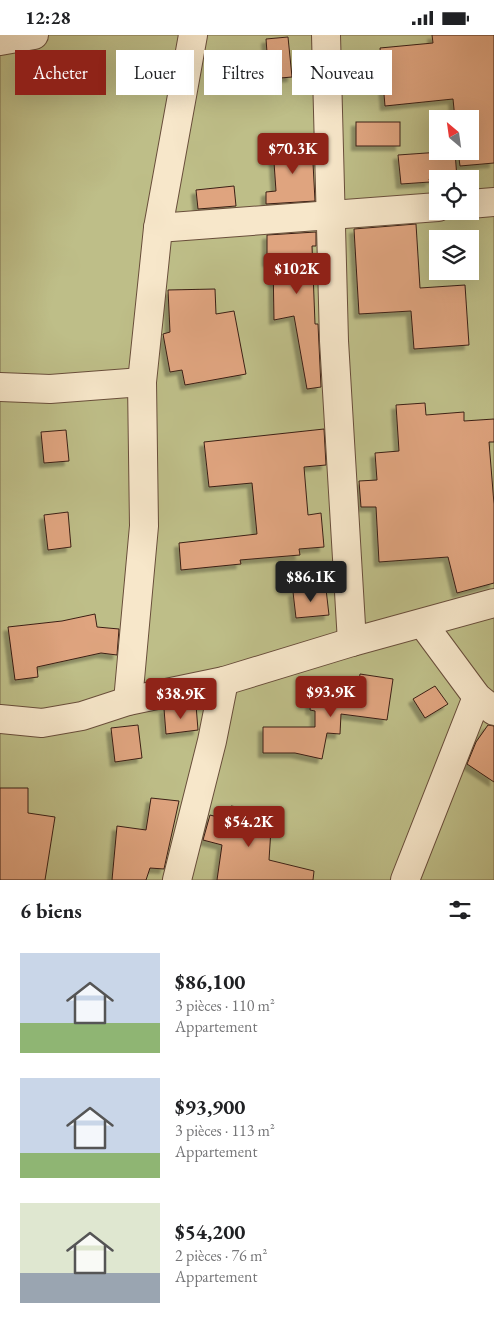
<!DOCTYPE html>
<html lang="fr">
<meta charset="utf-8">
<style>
body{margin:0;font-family:"EB Garamond",serif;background:#f6f6f6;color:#202124;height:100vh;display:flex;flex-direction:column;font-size:19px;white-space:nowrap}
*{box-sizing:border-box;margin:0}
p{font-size:16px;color:#757577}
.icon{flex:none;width:28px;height:28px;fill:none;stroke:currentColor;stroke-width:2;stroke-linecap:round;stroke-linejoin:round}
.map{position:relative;height:845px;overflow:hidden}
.panel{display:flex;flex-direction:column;background:#fff;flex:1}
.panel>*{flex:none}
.hud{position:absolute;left:15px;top:15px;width:465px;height:45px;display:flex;gap:10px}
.needle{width:32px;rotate:331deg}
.buttons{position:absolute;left:429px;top:75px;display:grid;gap:10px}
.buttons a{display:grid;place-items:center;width:50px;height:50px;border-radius:0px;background:#fff;box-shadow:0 5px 20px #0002;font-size:25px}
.price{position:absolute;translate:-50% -42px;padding:0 11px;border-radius:5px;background:#8f2418;color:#fff;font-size:16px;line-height:32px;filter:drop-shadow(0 1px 2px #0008)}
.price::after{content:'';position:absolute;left:50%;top:30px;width:15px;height:11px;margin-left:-8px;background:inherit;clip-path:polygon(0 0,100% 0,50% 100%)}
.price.selected{background:#222;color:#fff}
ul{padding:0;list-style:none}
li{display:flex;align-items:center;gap:15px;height:125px;padding:0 20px}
li span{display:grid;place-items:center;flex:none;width:140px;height:100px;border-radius:0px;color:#555}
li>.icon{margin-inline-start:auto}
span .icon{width:60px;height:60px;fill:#fffc;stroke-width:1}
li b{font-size:21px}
h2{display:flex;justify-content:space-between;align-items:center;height:60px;padding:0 20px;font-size:21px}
.tag{padding:0 18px;border-radius:0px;background:#fff;box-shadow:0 5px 20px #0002;font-size:18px;line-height:45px}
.tag.selected{background:#8f2418;color:#fff}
.status{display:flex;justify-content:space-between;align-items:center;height:35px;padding:0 25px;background:#fff;direction:ltr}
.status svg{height:14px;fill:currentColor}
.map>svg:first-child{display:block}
.green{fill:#bebe88;stroke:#7c6e4e;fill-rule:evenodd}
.building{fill:#dfa47f;stroke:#3b1f15;filter:url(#shadow)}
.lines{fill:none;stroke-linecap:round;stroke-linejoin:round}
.minor-casing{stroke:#694e3b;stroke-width:30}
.minor{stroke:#f7e7ca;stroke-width:28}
</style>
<div class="status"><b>12:28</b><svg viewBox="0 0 49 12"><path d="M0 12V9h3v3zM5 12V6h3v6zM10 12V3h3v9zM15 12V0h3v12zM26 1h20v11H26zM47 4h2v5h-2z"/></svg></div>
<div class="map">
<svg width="494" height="845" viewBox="0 0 494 845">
<defs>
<filter id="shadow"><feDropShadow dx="-4.5" dy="4.5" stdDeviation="1" flood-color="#0004"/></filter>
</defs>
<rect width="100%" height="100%" fill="#f2daae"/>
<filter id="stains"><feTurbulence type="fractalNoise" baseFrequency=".004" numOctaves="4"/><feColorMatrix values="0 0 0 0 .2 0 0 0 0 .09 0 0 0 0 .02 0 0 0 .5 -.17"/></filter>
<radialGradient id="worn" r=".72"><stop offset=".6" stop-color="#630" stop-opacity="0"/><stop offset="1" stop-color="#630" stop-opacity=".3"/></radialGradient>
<!-- green -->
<path class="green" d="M0,0H494V845H0ZM438,84H470V116H438ZM438,144H470V176H438ZM438,204H470V236H438Z"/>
<!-- building -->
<g class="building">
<path d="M432,0H494V128L460,131L458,116H470V84H455L453,64L385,71L380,13L433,8Z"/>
<path d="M288,2L292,42L269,44L266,4Z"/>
<rect x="356" y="87" width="44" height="24"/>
<path d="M312,109L315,166L266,169V157L276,156L273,113Z"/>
<path d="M455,116L457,144H429L430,147L401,149L398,120Z"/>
<path d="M234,151L236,171L198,174L196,155Z"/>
<path d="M416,189L420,253L465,250L469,310L414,314L411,276L359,279L354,194Z"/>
<path d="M316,197V211H312L315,289H318L321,352L307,354L294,281L274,285L273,227H267V200Z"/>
<path d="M215,254L216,279L234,276L246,339L185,350L182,335L170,337L163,299L170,297L168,255Z"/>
<path d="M425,368L426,380L464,377V386L494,384V407H489L494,469V548L457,558L448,522L379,527L376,472H361L359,446L377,445L375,418L399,416L396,370Z"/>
<path d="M324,394L326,430L304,432L308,480L321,478L324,512L299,514L300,520L240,525L241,529L181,535L179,508L257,499L252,448L209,452L204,407Z"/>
<path d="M66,395L69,426L44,428L41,397Z"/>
<path d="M68,477L71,512L48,515L44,480Z"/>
<path d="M326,554L329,580L296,583L293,557Z"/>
<path d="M95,579L97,592L119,594L117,620L101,618L37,632L38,642L15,645L8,592L62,586Z"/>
<path d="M360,639L393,644L387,685L341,679L340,699L327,698L322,724L295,718H263V692H315V676L310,675L311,661H357Z"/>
<path d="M435,651L448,669L425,683L413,664Z"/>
<path d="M196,670L198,695L166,699L164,674Z"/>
<path d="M138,690L142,723L115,727L111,693Z"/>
<path d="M488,690L494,691V747L467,729L476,707Z"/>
<path d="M0,753H28V778L55,782L45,845H0Z"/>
<path d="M151,763L179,766L164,834L150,833L146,845H112L117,791L146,795Z"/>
<path d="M231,771L272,778L269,825L314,836L313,845H217L222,810L203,805L210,780L229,785Z"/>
</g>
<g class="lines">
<defs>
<g id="minor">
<path d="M326,0L334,306L352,607"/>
<path d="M0,6L34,0"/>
<path d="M470,169L494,167"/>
<path d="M158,193L438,172"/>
<path d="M0,352L50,354L142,347"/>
<path d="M423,589L477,662L494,676"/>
<path d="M128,666L144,491L142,347L158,193L193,0"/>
<path d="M0,684L42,688L82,681L128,666L224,646L352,607L494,568"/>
<path d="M177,845L212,706L224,646"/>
<path d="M405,845L477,662"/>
</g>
</defs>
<!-- minor casing -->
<use href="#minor" class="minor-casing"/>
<!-- minor -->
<use href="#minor" class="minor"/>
</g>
<rect width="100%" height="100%" filter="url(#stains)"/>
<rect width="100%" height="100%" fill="url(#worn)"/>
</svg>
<div class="buttons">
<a><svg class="needle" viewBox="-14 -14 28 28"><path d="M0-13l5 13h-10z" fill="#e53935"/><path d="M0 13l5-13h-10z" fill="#757577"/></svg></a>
<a><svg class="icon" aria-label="locate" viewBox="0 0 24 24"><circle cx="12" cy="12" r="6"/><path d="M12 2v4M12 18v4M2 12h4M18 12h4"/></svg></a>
<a><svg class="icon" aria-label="layers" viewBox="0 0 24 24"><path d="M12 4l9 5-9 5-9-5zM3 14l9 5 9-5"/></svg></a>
</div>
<b class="price" style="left:293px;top:140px">$70.3K</b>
<b class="price" style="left:297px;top:260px">$102K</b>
<b class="price selected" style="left:311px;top:568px">$86.1K</b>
<b class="price" style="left:331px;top:683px">$93.9K</b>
<b class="price" style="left:181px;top:685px">$38.9K</b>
<b class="price" style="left:249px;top:813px">$54.2K</b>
<div class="hud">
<a class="tag selected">Acheter</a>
<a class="tag">Louer</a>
<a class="tag">Filtres</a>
<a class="tag">Nouveau</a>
</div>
</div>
<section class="panel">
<h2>6 biens<svg class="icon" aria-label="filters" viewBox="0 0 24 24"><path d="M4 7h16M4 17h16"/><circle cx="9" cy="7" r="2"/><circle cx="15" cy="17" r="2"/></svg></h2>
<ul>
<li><span style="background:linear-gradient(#c9d6e8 70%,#8fb573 0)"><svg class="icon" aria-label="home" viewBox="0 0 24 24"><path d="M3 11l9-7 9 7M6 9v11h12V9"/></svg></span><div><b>$86,100</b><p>3 pièces · 110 m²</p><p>Appartement</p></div></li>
<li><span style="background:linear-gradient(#c9d6e8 75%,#8fb573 0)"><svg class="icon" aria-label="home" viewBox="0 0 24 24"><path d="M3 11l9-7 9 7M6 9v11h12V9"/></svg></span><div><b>$93,900</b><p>3 pièces · 113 m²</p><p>Appartement</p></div></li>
<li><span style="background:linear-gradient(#dfe7d0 70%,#9aa5b1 0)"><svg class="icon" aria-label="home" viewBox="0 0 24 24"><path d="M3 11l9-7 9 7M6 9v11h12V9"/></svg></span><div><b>$54,200</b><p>2 pièces · 76 m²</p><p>Appartement</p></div></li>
</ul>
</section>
